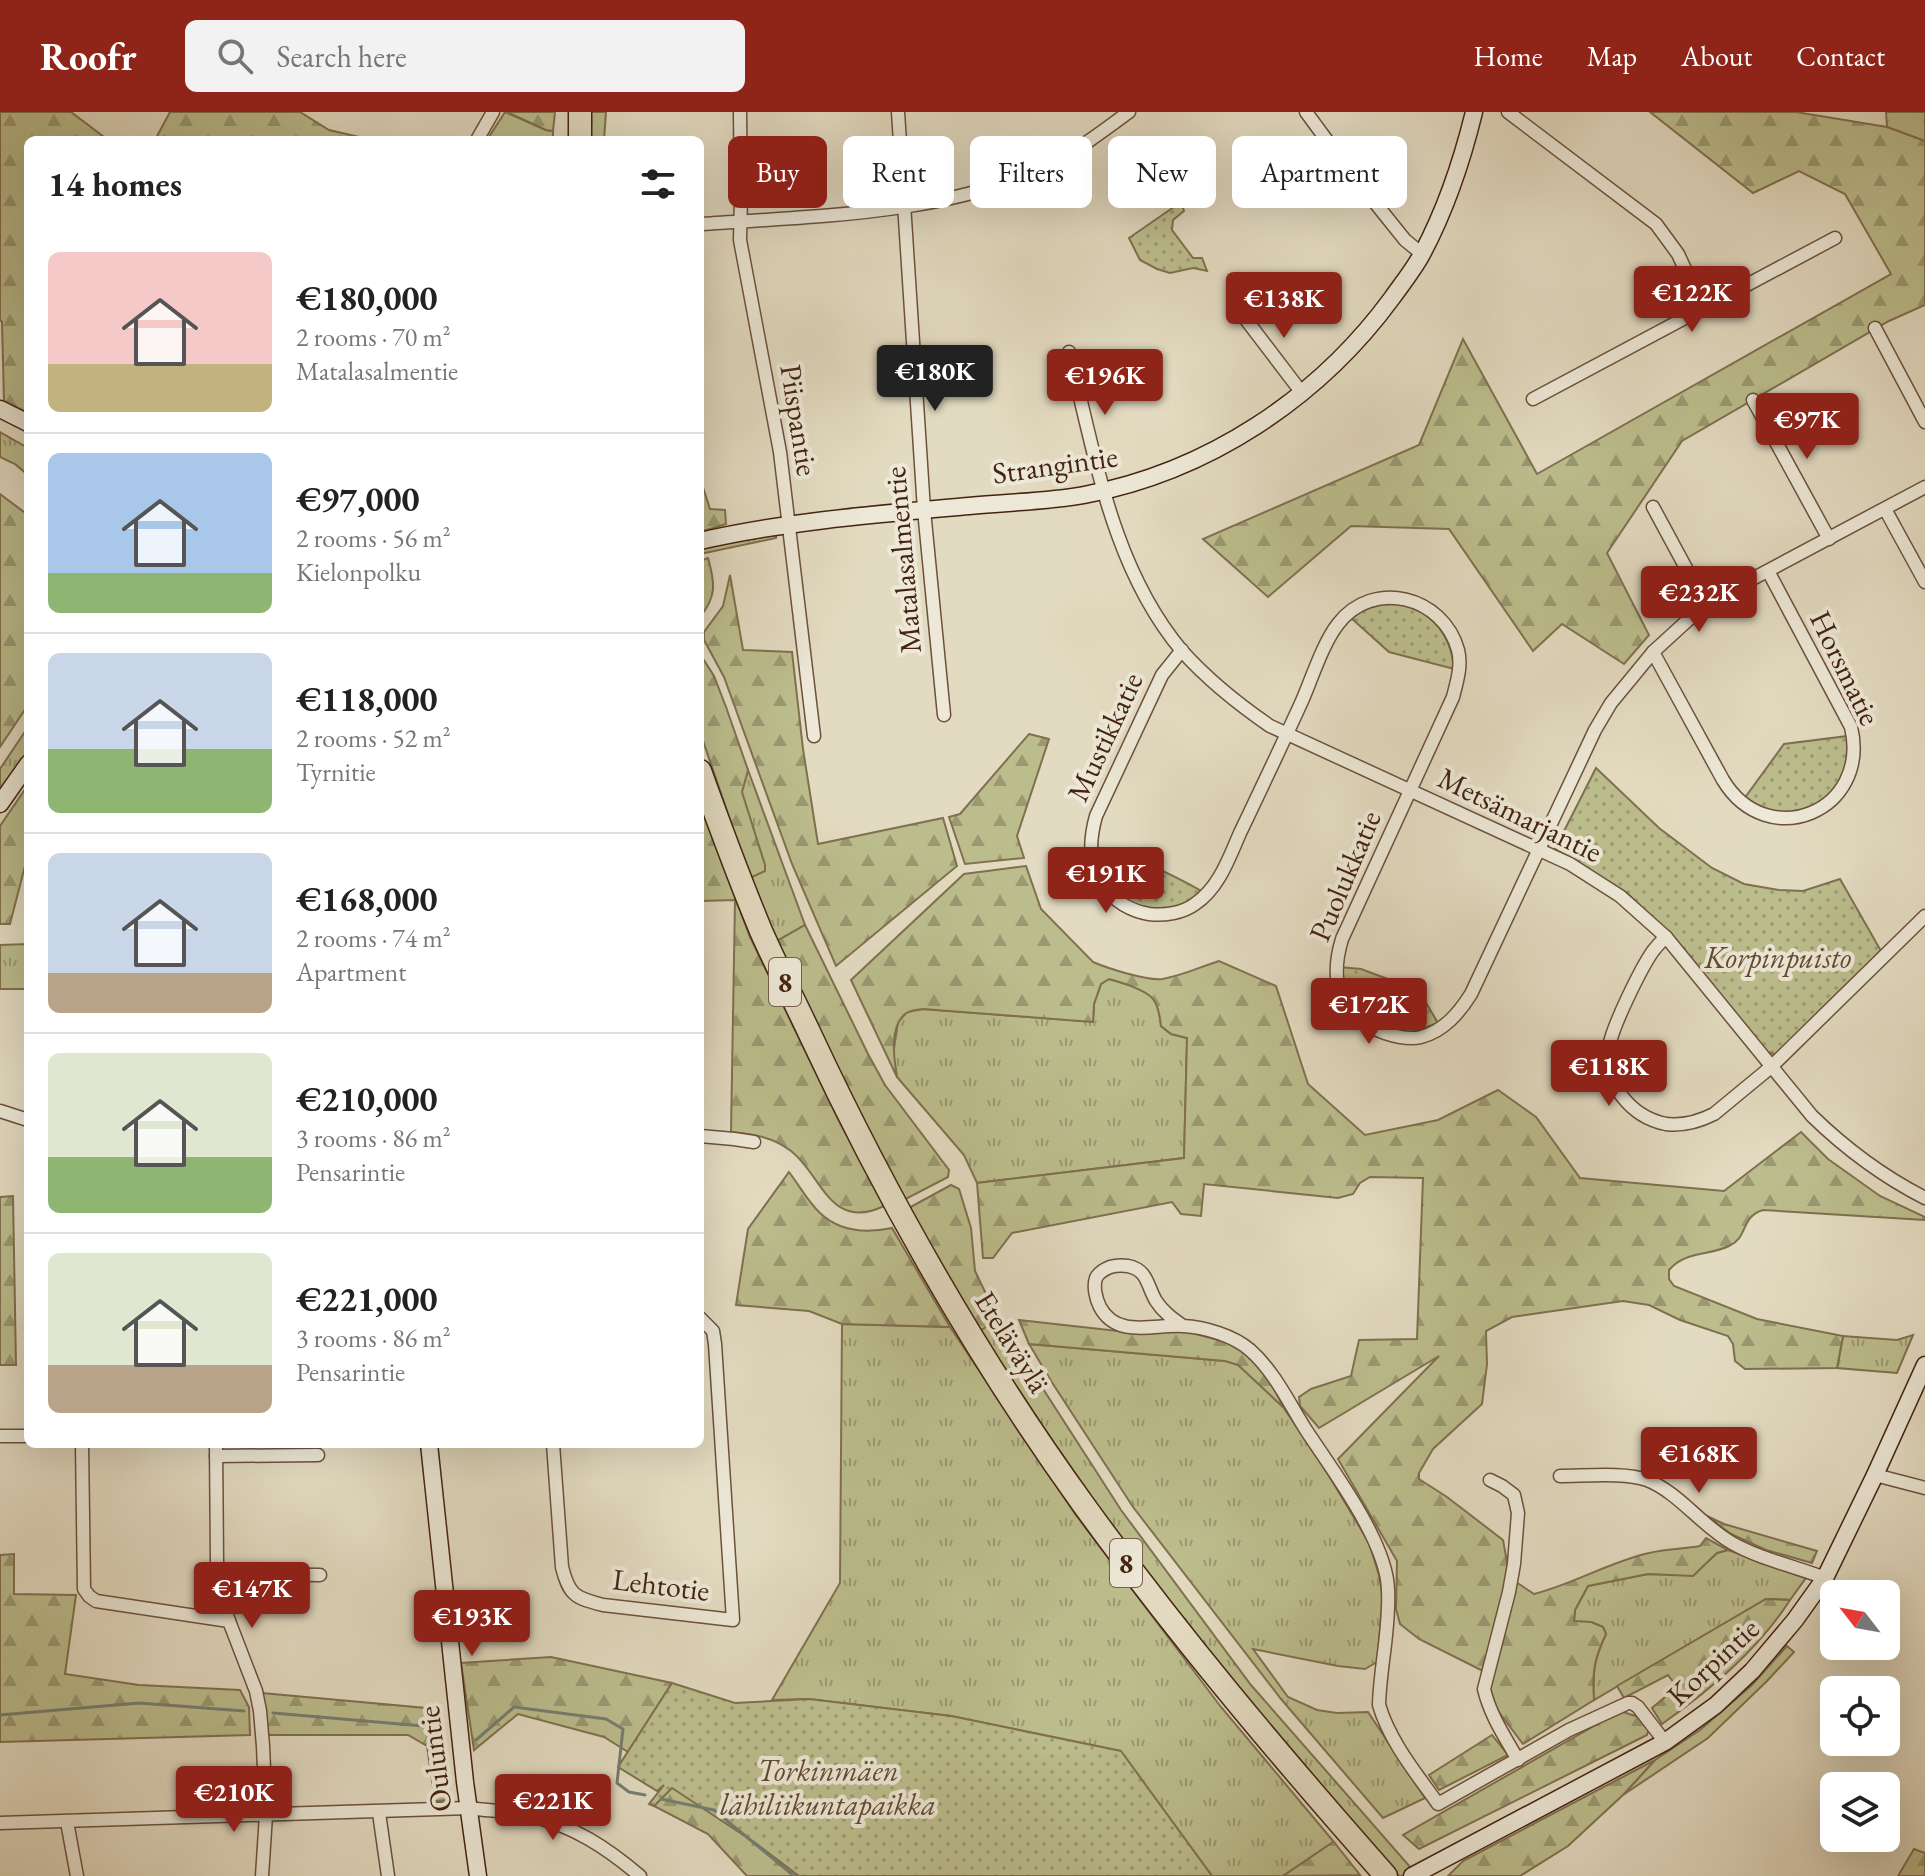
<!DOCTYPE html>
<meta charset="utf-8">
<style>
body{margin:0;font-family:"EB Garamond",serif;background:#f2f2f2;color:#222;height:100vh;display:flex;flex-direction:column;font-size:30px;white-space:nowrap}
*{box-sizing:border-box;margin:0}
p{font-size:26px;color:#767676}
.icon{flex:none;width:44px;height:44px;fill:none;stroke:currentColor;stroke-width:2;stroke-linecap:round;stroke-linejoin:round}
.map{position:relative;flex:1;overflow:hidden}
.panel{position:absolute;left:24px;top:24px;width:680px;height:1312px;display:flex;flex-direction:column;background:#fff;border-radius:12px;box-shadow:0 8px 32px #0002}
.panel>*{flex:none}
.banner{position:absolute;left:728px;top:24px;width:760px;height:72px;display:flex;gap:16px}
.needle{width:52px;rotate:301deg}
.controls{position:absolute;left:1820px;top:1468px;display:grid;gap:16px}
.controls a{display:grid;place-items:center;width:80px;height:80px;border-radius:12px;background:#fff;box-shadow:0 8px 32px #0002;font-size:40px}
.price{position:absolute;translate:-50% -68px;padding:0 18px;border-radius:8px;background:#8f2418;color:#fff;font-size:26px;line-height:52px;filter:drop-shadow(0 2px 4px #0008)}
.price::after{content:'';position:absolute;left:50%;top:48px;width:24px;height:18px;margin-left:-12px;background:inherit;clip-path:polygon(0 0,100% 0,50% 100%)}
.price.active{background:#222;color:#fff}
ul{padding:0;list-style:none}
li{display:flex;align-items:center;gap:24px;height:200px;padding:0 24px}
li+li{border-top:2px solid #e0e0e0}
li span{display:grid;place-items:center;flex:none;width:224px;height:160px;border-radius:12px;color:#555}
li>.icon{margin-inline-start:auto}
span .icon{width:96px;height:96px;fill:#fffc;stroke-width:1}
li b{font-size:34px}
h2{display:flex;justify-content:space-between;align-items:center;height:96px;padding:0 24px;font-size:34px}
.tag{padding:0 28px;border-radius:12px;background:#fff;box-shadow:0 8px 32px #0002;font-size:28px;line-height:72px}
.tag.active{background:#8f2418;color:#fff}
header{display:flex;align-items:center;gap:48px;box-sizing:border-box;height:112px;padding:0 40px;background:#8f2418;color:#fff}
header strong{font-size:38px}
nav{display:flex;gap:44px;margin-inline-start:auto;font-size:28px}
.search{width:560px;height:72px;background:#f2f2f2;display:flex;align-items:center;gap:20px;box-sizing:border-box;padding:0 28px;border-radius:12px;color:#767676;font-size:30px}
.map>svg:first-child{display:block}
.grass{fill:url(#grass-tufts);stroke:#80704f;stroke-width:2}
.forest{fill:url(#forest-firs);stroke:#80704f;stroke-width:2}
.park{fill:url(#park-dots);stroke:#80704f;stroke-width:2}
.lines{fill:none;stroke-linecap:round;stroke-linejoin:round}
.stream{stroke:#757e71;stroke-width:3}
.street-casing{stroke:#6c513d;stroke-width:15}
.secondary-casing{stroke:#442311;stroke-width:19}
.highway-casing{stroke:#442311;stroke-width:25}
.street{stroke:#ede8d7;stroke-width:12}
.secondary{stroke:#ede8d7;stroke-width:16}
.highway{stroke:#e3dbc1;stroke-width:22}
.labels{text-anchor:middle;stroke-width:8;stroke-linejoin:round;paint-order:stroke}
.shield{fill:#ede8d7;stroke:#775e4c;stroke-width:2}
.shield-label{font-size:28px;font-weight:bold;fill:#442311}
.street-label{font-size:30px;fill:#442311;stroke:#ede8d7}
.park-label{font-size:30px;font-style:italic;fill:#624a30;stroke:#ede8d7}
</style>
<header>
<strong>Roofr</strong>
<div class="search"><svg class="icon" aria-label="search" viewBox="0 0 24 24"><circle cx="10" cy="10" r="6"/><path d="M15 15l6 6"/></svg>Search here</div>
<nav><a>Home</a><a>Map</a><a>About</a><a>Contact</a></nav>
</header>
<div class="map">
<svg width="1925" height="1764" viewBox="0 0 1925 1764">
<defs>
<pattern id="grass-tufts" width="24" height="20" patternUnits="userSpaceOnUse" patternTransform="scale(2)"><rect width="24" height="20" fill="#bcbd8d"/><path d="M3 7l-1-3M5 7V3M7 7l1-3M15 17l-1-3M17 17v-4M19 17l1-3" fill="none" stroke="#9a9972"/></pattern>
<pattern id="forest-firs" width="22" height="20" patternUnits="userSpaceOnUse" patternTransform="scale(2)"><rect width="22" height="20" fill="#bcbd8d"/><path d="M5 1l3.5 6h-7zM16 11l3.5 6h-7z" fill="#9a9972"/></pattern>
<pattern id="park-dots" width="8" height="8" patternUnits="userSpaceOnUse" patternTransform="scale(2)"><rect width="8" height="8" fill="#bcbd8d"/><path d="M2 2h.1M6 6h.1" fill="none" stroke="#9a9972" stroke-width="1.8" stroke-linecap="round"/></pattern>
</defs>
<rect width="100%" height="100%" fill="#e3dbc1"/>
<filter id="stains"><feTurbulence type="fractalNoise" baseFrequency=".0025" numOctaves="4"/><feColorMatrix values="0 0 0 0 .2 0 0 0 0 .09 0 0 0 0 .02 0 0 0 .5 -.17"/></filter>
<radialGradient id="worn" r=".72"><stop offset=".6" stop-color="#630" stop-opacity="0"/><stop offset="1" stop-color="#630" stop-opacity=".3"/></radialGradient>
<!-- grass -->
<g class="grass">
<path d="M505,0L546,18L553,19V28H487Z"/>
<path d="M589,0H606L604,28H589Z"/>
<path d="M1886,0H1925V29L1887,15Z"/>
<path d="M0,320L28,336V363L15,352L0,345Z"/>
<path d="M776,423V426L700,442V435Z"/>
<path d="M28,615V638L0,677V657Z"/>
<path d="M748,658L805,813L777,829L750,766L742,679Z"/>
<path d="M28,832V877H0V833Z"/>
<path d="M1109,867C1122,871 1145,877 1154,887C1159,894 1160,906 1161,914L1171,922L1187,926L1184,1046L977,1071L964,1043L897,965L893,943L898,910L907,900L923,897L1093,910L1094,892L1101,872Z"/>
<path d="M998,1207L1121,1398L1251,1573L1418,1764H1399L1186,1514L1044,1322L978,1220Z"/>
<path d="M842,1212L950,1215L1075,1402L1221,1595L1334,1730L1283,1764H1212L1120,1639L951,1604L809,1587L772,1588L840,1471Z"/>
<path d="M1913,1223L1897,1261L1837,1256L1843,1224L1897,1228Z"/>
<path d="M1029,1232L1226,1249L1239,1253L1283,1295L1322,1352L1369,1431L1379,1463L1383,1486L1377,1550L1365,1557L1338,1554L1253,1537L1288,1585L1317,1598L1337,1601L1368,1600L1425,1686L1383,1706L1281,1587L1133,1395L1053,1272Z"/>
<path d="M1728,1438L1806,1466L1790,1488L1766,1487L1594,1588C1592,1561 1594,1547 1606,1522L1603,1515L1591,1510H1574L1575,1498L1588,1474L1648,1462L1693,1463L1717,1441Z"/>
<path d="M1787,1534L1794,1540L1767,1569L1708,1626L1623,1683L1655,1648L1700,1618L1752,1573Z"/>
</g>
<!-- forest -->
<g class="forest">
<path d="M0,0H71L108,28H28V301L4,289L2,210L0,208Z"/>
<path d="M170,0H300L329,18L372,28H155Z"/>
<path d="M507,0H555L553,19L546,18Z"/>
<path d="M1650,0H1796L1887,15L1925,29V193L1889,209L1682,329L1607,441L1649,523L1624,552L1562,512L1533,539L1449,417L1351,414L1268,485L1203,427L1419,333L1463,227L1537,362L1891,162L1845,82L1799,59L1753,81Z"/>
<path d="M700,366L710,397L725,398L726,412L700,420Z"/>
<path d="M0,382L28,403V593L0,635Z"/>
<path d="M708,446C715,471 717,484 700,505V449Z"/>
<path d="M730,463L743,538L792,540L803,637L818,732L943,706L957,754L836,854L792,752L724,565L704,528V520L723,494Z"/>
<path d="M700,542L714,564L726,595L748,658L742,680L765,753V759L750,766L700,620Z"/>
<path d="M1029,622L1049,627L1017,724L1024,746L965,752L949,705L960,702Z"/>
<path d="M28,673V742L10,812H0V714Z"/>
<path d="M700,692L750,825L838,1007L884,1094C830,1120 822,1063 791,1039C773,1025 753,1022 731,1020L735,788L700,789Z"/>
<path d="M1026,754L1041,797L1093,850C1107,856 1147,869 1162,867C1181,864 1200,855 1219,849L1276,874L1308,972L1365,1023L1438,1008L1498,978L1536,1005L1580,1066L1724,1079L1801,1020L1828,1047L1880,1084L1925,1105V1108L1763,1098C1740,1105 1749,1125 1729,1134C1708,1144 1685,1139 1669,1158V1167L1674,1174L1757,1207L1843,1224L1837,1256L1745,1257L1735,1249L1733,1232L1728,1224L1680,1208L1649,1193L1623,1189L1512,1205L1486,1219L1487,1252L1482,1292L1433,1337L1419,1361V1367L1447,1385L1503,1428L1510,1466L1534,1482C1574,1472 1609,1450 1649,1441C1665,1437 1683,1437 1700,1434L1706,1426L1728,1438L1717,1441L1693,1464L1648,1462L1588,1474L1575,1498L1574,1509L1591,1510L1603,1515L1606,1522C1594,1547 1592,1561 1594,1588L1523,1632L1492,1591L1483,1559L1419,1527L1400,1512L1396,1497L1397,1449L1338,1347L1439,1244L1319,1316L1300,1294L1299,1285L1311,1277L1351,1264L1359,1228L1417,1227L1423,1066L1370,1065L1360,1071L1353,1082L1338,1086L1204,1072L1201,1104L1181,1102L1172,1090L1012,1121L993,1146H983L977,1071L1184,1046L1187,926L1171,922L1161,914C1160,906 1159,894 1153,887C1145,877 1122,871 1109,867L1101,872L1094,892L1093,910L923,897C917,898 910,898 905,902C889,915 894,947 897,965L851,868L964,762Z"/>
<path d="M805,813L868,942L885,973L949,1058L948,1065L902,1089L777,829Z"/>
<path d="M789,1060C799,1073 808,1090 820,1101C840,1120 868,1121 892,1116L950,1215L842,1212L809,1199L736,1193L748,1117Z"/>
<path d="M951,1073L959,1077L971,1116L975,1159L998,1207L978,1220L907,1097Z"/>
<path d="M13,1084L16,1253H0V1085Z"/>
<path d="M1019,1208L1118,1219H1185L1229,1231L1245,1240L1268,1263L1283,1295L1238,1253L1225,1249L1029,1232Z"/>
<path d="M1707,1404L1724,1412L1817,1439L1812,1451L1766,1438L1731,1422Z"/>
<path d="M14,1442V1482L76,1483L65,1562L139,1573L240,1578L249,1595L250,1623L0,1630V1443Z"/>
<path d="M1766,1487L1790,1488C1758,1538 1710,1578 1662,1612L1652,1596L1677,1575L1668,1563L1624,1586L1617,1574Z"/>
<path d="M551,1545L672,1571L628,1640L604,1625L518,1602L474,1638L461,1551Z"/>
<path d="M262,1581L437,1597L447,1688L435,1689L427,1634L408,1623H267Z"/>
<path d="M1623,1600L1642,1606L1649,1616L1647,1623L1419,1737L1403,1723L1615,1602Z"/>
<path d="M1492,1623L1508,1643L1439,1678L1429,1663Z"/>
<path d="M1655,1648L1623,1683L1568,1734L1520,1764H1448L1463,1749Z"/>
<path d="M672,1675L754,1730L799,1764H747L708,1722L654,1694Z"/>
<path d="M1334,1730L1360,1763L1283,1764L1333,1730Z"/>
<path d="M1914,1737L1925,1741V1764H1898Z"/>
</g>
<!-- park -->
<g class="park">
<path d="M1181,90L1184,99L1173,108L1172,118L1193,146H1202L1207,159L1193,156L1170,161L1157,157L1140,148L1129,126Z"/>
<path d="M1387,491C1426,491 1451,519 1454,557L1389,540L1350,505L1368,496Z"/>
<path d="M1848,624C1848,630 1850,637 1850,643C1846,681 1803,710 1767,699C1759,696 1752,691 1744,687L1784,632Z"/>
<path d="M1596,656L1659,716L1712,756L1744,772L1779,778L1803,779L1840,767L1881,839L1777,943L1767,940L1667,819L1627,781L1555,737Z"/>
<path d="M1096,735C1135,744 1170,761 1205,781C1196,786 1186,794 1176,796C1146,804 1113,788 1100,760C1097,753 1097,743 1096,735Z"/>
<path d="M1339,855L1361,857L1393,869L1422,884L1438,911L1409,921L1382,917L1356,899L1348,887Z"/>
<path d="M672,1571L735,1591L809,1587L951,1604L1121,1639L1212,1764H799L754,1730L672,1676L654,1694L649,1692L664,1673L657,1679L618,1655Z"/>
</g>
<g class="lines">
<!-- stream -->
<g class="stream">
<path d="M273,1601L423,1614L442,1629"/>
<path d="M0,1603L139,1591L244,1599"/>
<path d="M476,1628L514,1595L606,1607L623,1617L617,1671L629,1680L645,1683"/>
<path d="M661,1687L714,1698L794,1764"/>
</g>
<defs>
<g id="street">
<path d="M740,0L741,86L740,128L780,340L814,624"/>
<path d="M898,0L924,398L944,603"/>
<path d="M1306,0L1348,57L1405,128L1422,142"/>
<path d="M1508,0L1656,112L1678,142L1703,196"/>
<path d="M477,28L493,0"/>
<path d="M702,112C814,104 951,103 1052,51C1080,37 1104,18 1129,0"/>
<path d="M1238,197L1302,281"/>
<path d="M1875,216L1925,310"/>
<path d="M1069,240C1095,342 1112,456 1182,539C1208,568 1238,592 1270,614L1570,752L1620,784L1666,825L1812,1004C1846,1037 1882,1064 1925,1086"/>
<path d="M1533,287L1835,126"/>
<path d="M1753,288L1829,427"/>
<path d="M1653,395L1707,495"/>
<path d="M1885,397L1925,470"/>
<path d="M1182,538L1162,563L1096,704C1089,729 1088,753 1103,774C1114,789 1131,799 1149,802C1164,804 1183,801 1195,792C1219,776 1229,746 1240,721C1261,677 1282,633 1302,589C1312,566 1323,531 1338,512C1373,466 1443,484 1458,538C1462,554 1457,569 1453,585L1342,827C1329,870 1339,906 1385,921C1397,925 1409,928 1421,925C1444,919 1459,901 1471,882L1595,618L1611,591L1630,568L1653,540L1688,508L1739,474L1925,375"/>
<path d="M1653,540L1723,668C1768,742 1871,699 1851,615L1768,459"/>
<path d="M1666,825C1661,829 1657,834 1653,839C1641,856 1612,915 1609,935C1603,971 1631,1005 1666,1012C1682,1014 1700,1009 1714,1002L1771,955L1925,804"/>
<path d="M0,999L28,1008"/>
<path d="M700,1024L734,1027L754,1030"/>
<path d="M1183,1214C1173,1207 1163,1200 1156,1189C1147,1174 1148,1158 1128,1154C1121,1153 1117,1153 1110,1155C1105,1157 1099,1160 1096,1166C1093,1175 1096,1187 1100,1195C1117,1227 1154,1212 1183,1214C1205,1215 1234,1224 1250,1238C1274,1259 1289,1291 1306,1318C1333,1359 1387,1430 1388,1478C1390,1517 1380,1555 1379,1593C1390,1630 1416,1661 1438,1692L1569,1618L1628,1591H1632L1638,1595L1665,1630"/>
<path d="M0,1324H28"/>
<path d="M82,1332L84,1477L89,1484L96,1489L229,1509"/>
<path d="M216,1332L217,1450L221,1485L229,1509L256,1579L260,1599L263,1634L266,1703L262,1764"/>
<path d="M553,1332L562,1455C569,1483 575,1486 603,1493L733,1508L715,1232L713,1219L700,1206"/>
<path d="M216,1344L318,1343"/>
<path d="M1875,1363L1925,1376"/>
<path d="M1560,1364C1584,1364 1626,1360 1647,1368C1678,1380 1702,1414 1732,1431C1760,1447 1794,1454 1825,1466"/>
<path d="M1490,1368L1502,1374L1514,1383L1518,1401L1514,1452L1509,1480L1484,1577C1490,1603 1505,1625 1518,1648"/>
<path d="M218,1462L320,1463"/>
<path d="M379,1701L388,1764"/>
<path d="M67,1710L77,1764"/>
<path d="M0,1711L469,1696C489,1699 511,1699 531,1704C574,1714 607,1736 640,1764"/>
</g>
<g id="secondary">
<path d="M0,297L28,311"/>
<path d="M700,429C788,409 879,402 969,394C1007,390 1046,390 1084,383C1207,360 1318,287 1392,186C1402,172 1414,157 1422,142C1446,97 1462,49 1474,0"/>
<path d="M0,692L28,652"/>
<path d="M429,1332L465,1670L478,1764"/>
<path d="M1412,1764L1665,1630L1716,1593L1752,1559L1795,1508L1825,1466L1875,1363L1925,1253"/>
</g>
<g id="highway">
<path d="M580,28V0"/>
<path d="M700,659C719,712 739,766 761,819C776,853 793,886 809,920C886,1085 976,1244 1083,1392C1177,1522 1280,1644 1386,1764"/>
</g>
</defs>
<!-- street casing -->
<use href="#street" class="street-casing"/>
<!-- secondary casing -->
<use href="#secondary" class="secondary-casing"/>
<!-- highway casing -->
<use href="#highway" class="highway-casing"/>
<!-- street -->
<use href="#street" class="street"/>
<!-- secondary -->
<use href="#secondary" class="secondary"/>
<!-- highway -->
<use href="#highway" class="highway"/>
</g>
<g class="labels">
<!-- shield labels -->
<g class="shield">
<rect x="769" y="846" width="32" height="48" rx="6"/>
<rect x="1110" y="1427" width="32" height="48" rx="6"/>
</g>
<g class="shield-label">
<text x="785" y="880">8</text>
<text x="1126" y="1461">8</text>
</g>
<!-- street labels -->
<g class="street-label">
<text transform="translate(799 308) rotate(81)" y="10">Piispantie</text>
<text transform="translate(1055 353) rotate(-8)" y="10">Strangintie</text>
<text transform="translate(903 448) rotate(-95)" y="10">Matalasalmentie</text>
<text transform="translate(1845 556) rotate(64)" y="10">Horsmatie</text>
<text transform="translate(1105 625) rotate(-65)" y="10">Mustikkatie</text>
<text transform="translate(1520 703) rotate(26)" y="10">Metsämarjantie</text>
<text transform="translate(1345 764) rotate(-67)" y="10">Puolukkatie</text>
<text transform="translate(1012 1230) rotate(58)" y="10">Eteläväylä</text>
<text transform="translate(661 1473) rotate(7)" y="10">Lehtotie</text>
<text transform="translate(1713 1550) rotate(-43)" y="10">Korpintie</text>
<text transform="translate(435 1647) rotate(-97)" y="10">Ouluntie</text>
</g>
<!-- park labels -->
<g class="park-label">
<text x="1778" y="856">Korpinpuisto</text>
<text x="828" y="1669">Torkinmäen<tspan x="828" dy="34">lähiliikuntapaikka</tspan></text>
</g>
</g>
<rect width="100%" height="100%" filter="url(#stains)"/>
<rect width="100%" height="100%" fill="url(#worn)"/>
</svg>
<div class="controls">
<a><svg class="needle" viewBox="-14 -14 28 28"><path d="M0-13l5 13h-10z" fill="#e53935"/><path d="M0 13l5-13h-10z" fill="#767676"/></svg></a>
<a><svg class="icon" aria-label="locate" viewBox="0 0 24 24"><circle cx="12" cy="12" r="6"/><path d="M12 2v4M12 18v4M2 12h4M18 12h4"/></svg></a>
<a><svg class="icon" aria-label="layers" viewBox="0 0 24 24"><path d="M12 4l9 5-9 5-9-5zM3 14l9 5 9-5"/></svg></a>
</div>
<b class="price" style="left:1692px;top:222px">€122K</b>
<b class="price" style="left:1284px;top:228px">€138K</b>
<b class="price active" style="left:935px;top:301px">€180K</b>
<b class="price" style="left:1105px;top:305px">€196K</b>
<b class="price" style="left:1807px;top:349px">€97K</b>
<b class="price" style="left:1699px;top:522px">€232K</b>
<b class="price" style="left:1106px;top:803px">€191K</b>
<b class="price" style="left:1369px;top:934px">€172K</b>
<b class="price" style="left:1609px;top:996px">€118K</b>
<b class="price" style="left:1699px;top:1383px">€168K</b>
<b class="price" style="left:252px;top:1518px">€147K</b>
<b class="price" style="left:472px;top:1546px">€193K</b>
<b class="price" style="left:234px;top:1722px">€210K</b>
<b class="price" style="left:553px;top:1730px">€221K</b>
<div class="banner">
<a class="tag active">Buy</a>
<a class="tag">Rent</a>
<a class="tag">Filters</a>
<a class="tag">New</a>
<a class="tag">Apartment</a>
</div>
<section class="panel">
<h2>14 homes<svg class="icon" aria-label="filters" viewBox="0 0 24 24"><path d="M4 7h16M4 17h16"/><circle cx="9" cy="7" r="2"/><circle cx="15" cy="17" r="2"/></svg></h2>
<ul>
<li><span style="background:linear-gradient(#f6c9c9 70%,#c2b280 0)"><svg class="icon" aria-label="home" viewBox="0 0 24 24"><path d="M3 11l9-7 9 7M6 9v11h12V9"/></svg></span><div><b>€180,000</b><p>2 rooms · 70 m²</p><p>Matalasalmentie</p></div></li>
<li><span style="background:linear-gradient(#a9c7e8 75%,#8fb573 0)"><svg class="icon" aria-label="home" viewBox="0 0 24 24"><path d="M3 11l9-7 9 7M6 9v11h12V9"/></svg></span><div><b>€97,000</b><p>2 rooms · 56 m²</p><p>Kielonpolku</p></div></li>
<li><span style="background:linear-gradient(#c9d6e8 60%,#8fb573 0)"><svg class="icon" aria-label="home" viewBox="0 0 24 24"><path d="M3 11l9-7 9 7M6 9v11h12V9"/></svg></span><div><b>€118,000</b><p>2 rooms · 52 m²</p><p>Tyrnitie</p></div></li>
<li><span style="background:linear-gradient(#c9d6e8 75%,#b9a48a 0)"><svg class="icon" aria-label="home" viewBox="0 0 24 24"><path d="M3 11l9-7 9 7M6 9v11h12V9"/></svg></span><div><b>€168,000</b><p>2 rooms · 74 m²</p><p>Apartment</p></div></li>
<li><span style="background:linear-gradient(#dfe7d0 65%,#8fb573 0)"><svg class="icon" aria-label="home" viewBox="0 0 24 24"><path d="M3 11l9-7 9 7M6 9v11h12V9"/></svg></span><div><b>€210,000</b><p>3 rooms · 86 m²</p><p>Pensarintie</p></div></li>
<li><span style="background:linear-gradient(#dfe7d0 70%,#b9a48a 0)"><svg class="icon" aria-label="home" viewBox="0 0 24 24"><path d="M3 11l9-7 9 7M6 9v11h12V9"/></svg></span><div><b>€221,000</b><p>3 rooms · 86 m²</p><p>Pensarintie</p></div></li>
</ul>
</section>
</div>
